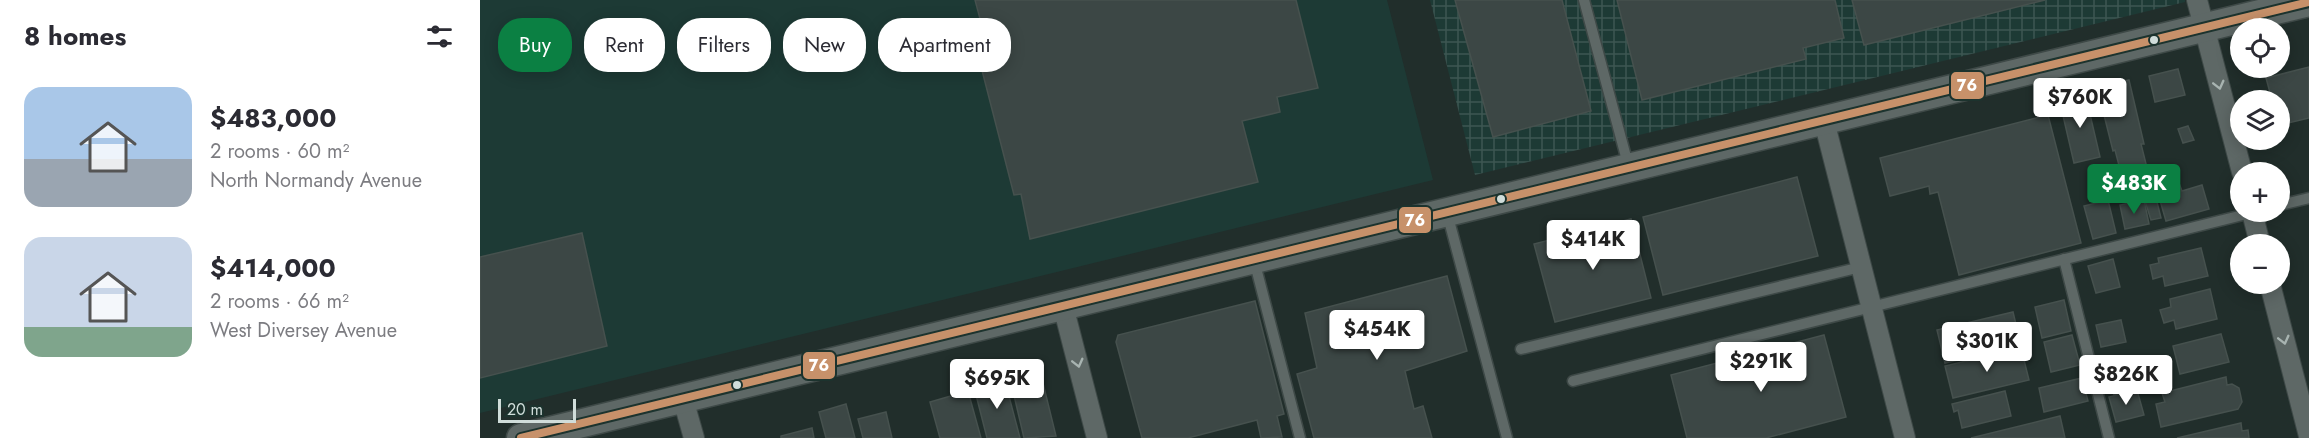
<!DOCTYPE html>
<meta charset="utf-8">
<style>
body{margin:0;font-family:Jost,sans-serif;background:#f2f2f3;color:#2b2b33;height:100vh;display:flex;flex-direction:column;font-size:22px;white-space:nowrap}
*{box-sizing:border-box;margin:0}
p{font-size:20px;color:#7c7c81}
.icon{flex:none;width:33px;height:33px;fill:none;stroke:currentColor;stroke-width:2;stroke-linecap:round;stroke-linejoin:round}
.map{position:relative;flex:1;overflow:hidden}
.drawer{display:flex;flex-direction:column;background:#fff;width:480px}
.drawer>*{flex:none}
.banner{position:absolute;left:18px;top:18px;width:570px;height:54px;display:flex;gap:12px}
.controls{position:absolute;left:1750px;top:18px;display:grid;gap:12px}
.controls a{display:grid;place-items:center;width:60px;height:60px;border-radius:50%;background:#fff;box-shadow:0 3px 15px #0003;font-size:30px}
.scale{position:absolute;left:18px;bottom:15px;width:78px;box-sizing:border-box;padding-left:6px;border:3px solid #d0ddda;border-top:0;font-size:16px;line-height:21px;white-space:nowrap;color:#d0ddda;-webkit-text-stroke:4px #1c332e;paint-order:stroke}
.price{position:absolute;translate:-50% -51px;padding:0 14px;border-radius:6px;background:#fff;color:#222;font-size:20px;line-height:39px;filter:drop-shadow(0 2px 3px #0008)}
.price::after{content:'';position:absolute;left:50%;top:36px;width:18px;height:14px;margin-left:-9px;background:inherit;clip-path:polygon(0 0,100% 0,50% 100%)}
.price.selected{background:#0b8043;color:#fff}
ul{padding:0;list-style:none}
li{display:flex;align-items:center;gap:18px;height:150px;padding:0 24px}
li span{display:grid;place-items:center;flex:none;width:168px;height:120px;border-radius:18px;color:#555}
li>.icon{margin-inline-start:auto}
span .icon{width:72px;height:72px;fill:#fffc;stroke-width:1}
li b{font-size:26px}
h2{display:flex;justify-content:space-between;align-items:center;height:72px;padding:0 24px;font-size:26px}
.tag{padding:0 21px;border-radius:24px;background:#fff;box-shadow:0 3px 15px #0003;font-size:21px;line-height:54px}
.tag.selected{background:#0b8043;color:#fff}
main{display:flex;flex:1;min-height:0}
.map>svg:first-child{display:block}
.built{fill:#1d3a35}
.industrial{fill:url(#industrial-grid)}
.building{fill:#3c4745;stroke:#46514e;stroke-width:1.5}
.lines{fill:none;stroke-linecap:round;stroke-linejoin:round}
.lane-casing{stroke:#3e4947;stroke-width:13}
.street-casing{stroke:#3e4947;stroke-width:22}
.secondary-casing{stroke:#3e4947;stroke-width:31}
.lane{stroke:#5e6866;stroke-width:10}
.street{stroke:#5e6866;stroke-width:20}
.secondary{stroke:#5e6866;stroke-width:28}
.bus-1-casing{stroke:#1c332e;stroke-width:12}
.bus-1{stroke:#c7916a;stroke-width:8}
.oneway{stroke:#a8b4b1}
.bus-dot{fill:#d0ddda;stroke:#1c332e;stroke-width:2}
.line-badge{stroke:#1c332e;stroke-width:2}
.badge-label{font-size:16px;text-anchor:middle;font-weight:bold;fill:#fff}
</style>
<main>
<section class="drawer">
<h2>8 homes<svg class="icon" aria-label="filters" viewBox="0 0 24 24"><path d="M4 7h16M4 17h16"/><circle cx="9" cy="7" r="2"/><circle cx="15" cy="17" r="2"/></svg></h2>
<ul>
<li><span style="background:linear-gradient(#a9c7e8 60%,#9aa5b1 0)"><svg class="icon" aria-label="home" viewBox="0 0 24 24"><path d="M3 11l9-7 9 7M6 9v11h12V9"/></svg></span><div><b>$483,000</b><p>2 rooms · 60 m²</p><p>North Normandy Avenue</p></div></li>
<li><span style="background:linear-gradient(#c9d6e8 75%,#7fa58c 0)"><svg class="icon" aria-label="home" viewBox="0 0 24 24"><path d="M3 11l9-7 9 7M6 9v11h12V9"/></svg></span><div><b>$414,000</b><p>2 rooms · 66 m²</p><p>West Diversey Avenue</p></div></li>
</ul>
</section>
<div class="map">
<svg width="1829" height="438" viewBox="0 0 1829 438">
<defs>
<pattern id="industrial-grid" width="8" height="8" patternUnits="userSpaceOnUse" patternTransform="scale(1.5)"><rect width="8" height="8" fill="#1d3a35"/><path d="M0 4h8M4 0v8" fill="none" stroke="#3d5652"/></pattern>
</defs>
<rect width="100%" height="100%" fill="#212e2b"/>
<!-- built -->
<path class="built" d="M0,0H907L953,180L0,413Z"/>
<!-- industrial -->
<path class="industrial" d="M950,0H1705V2L995,175Z"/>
<!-- building -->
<g class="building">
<path d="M495,0H816L838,88L797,97L800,112L762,121L778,182L550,239L541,194L534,195L496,47L507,45Z"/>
<path d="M975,0H1082L1111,111L1013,137Z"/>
<path d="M1137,0H1355L1364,38L1323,48L1326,59L1162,100Z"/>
<path d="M1372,0H1565L1384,45Z"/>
<path d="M1829,67V118L1800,125V100H1792L1786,78Z"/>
<path d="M1698,69L1705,95L1675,102L1669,76Z"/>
<path d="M1649,80L1664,144H1661L1668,172L1642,177L1635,150L1633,151L1617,87Z"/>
<path d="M1605,93L1620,157L1594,163L1581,107L1591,104L1589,96Z"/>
<path d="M1568,115L1601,243L1479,275L1458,192L1450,194L1449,186L1410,196L1400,158Z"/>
<path d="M1708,126L1714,140L1703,143L1698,129Z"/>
<path d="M1317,177L1338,256L1183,295L1163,217Z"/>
<path d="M1699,183L1702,191L1722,185L1729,209L1686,221L1679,197L1690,194L1688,186Z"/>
<path d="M1676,198L1681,218L1671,220L1665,201Z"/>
<path d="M1628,200L1636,233L1613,239L1604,206Z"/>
<path d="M1664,200L1669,224L1645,229L1640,205Z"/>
<path d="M1151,219L1171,298L1075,322L1054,244Z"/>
<path d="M102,233L127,346L0,378V257Z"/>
<path d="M1721,248L1728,276L1685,286L1683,276L1673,279L1670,265L1679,263L1678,258Z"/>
<path d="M1633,259L1640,287L1616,293L1608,266Z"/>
<path d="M967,276L987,351L925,371L934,409L943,406L952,438H834L817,374L837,368L825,313Z"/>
<path d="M1730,289L1737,319L1696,329L1694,320L1684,323L1680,310L1691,307L1690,299Z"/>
<path d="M1584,300L1591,331L1562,338L1555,307Z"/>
<path d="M775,301L804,414L797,416L802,437L781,438L777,420L708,438H662L636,342L638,335Z"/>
<path d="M1533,312L1541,345L1465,363L1457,330Z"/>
<path d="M1641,320L1646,342L1621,347L1616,325Z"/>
<path d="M1741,334L1749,362L1700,374L1693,346Z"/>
<path d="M1344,335L1366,417L1286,438H1207L1191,375Z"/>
<path d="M1592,335L1600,365L1571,372L1564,342Z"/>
<path d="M1541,348L1549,380L1473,398L1465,366Z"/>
<path d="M1654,368L1660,388L1634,395L1629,375Z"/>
<path d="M560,371L576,436L544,438L529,374L540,372L542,376Z"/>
<path d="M523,376L525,381L540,438H507L494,387L514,382V379Z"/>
<path d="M1746,377L1747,385L1752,384L1759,388L1762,402L1758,409L1681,427L1676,404L1685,402L1682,393Z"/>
<path d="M1602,378L1608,401L1564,412L1559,388Z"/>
<path d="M1657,390L1664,415L1636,422L1629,397Z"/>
<path d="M488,391L501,438H460L450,402Z"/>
<path d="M1525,391L1531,416L1482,428L1478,410L1474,412L1472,404Z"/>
<path d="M366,404L375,438H346L339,412Z"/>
<path d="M406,412L412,438H383L378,419Z"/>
<path d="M1580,416L1585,438H1491Z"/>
<path d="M1761,423L1762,431L1768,430L1769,438H1697Z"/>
<path d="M332,428L334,438H301V436Z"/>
</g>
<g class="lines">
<defs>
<g id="lane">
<path d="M1104,0L1149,168"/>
<path d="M1800,205L1829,198"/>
<path d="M967,213L1027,438"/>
<path d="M1584,259L1629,438"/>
<path d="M774,260L820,438"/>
<path d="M1041,349L1381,267"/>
<path d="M1093,381L1775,212"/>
</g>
<g id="street">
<path d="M1717,0L1762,172"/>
<path d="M1344,121L1425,438"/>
<path d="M1772,212L1780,244"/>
<path d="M1790,284L1829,436"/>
<path d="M583,306L617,438"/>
<path d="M203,399L214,438"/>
</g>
<path id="secondary" d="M41,438L1829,2"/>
</defs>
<!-- lane casing -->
<use href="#lane" class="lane-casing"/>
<!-- street casing -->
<use href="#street" class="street-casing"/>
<!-- secondary casing -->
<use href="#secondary" class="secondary-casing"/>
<!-- lane -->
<use href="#lane" class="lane"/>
<!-- street -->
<use href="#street" class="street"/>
<!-- secondary -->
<use href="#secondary" class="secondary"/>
<defs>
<path id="bus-1" d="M41,438L1829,2"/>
</defs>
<!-- bus-1 casing -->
<use href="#bus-1" class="bus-1-casing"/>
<!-- bus-1 -->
<use href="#bus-1" class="bus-1"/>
</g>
<!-- one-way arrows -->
<defs><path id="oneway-chevron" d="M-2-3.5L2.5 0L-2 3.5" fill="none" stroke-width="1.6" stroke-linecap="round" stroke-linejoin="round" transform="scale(1.5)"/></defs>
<g class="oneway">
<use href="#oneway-chevron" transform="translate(1739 85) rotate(76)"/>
<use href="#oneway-chevron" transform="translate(1804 340) rotate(76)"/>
<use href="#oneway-chevron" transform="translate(598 363) rotate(76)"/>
</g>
<!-- markers -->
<g class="bus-dot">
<circle cx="1674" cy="40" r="5"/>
<circle cx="1021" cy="199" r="5"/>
<circle cx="257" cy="385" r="5"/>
</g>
<g class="line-badge">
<rect x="1470" y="71" width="35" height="29" rx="6" fill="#c7916a"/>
<rect x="918" y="206" width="34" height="28" rx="6" fill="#c7916a"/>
<rect x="322" y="351" width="34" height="29" rx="6" fill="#c7916a"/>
</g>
<g class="badge-label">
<text x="1487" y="91">76</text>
<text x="935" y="226">76</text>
<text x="339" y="371">76</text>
</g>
</svg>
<div class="controls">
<a><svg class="icon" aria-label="locate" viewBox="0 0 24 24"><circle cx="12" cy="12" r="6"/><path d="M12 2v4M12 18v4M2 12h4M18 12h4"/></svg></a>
<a><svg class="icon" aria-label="layers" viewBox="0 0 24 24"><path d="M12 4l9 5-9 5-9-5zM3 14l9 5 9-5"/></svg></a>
<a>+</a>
<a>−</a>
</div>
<div class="scale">20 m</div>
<b class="price" style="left:1600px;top:129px">$760K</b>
<b class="price selected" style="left:1654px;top:215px">$483K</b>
<b class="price" style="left:1113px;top:271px">$414K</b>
<b class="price" style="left:897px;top:361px">$454K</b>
<b class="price" style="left:1507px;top:373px">$301K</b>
<b class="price" style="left:1281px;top:393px">$291K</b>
<b class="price" style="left:1646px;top:406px">$826K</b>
<b class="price" style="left:517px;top:410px">$695K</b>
<div class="banner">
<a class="tag selected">Buy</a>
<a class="tag">Rent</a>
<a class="tag">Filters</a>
<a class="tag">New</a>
<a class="tag">Apartment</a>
</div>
</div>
</main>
